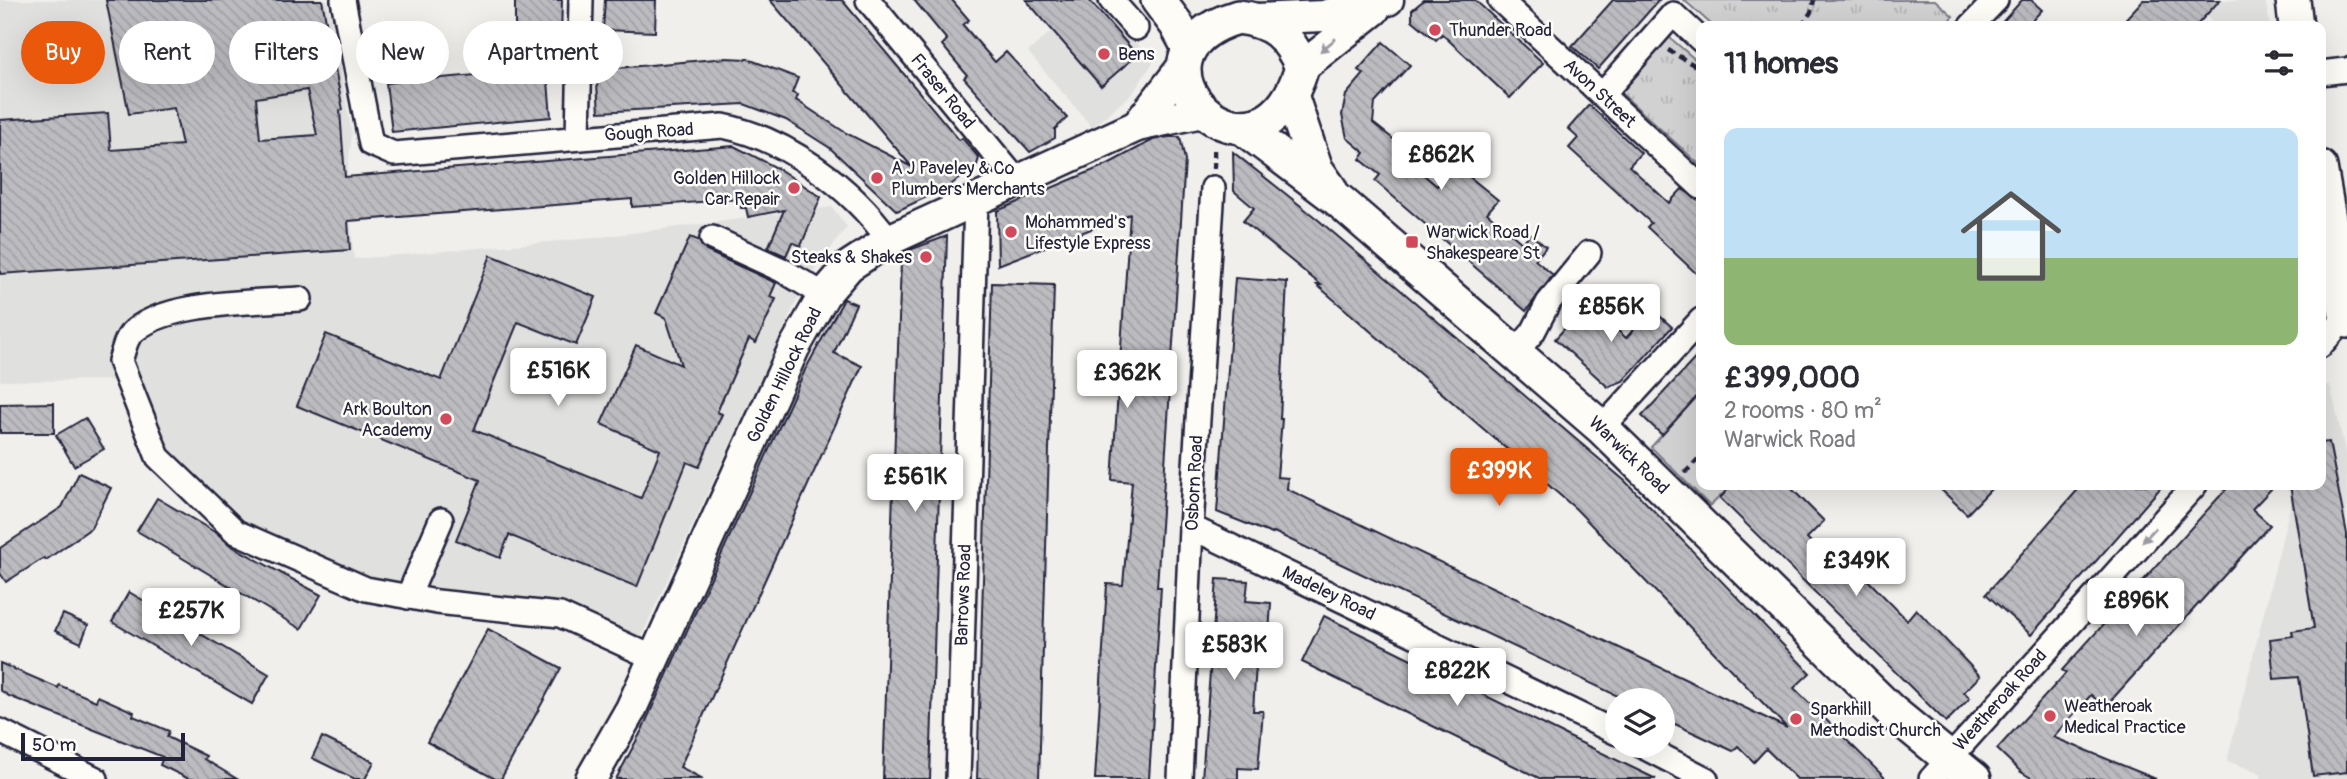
<!DOCTYPE html>
<meta charset="utf-8">
<style>
body{margin:0;font-family:Pangolin,sans-serif;background:#f2f2f3;color:#2b2b33;height:100vh;display:flex;flex-direction:column;font-size:26px;white-space:nowrap}
*{box-sizing:border-box;margin:0}
p{font-size:23px;color:#7c7c81}
.icon{flex:none;width:38px;height:38px;fill:none;stroke:currentColor;stroke-width:2;stroke-linecap:round;stroke-linejoin:round}
.map{position:relative;flex:1;overflow:hidden}
.panel{position:absolute;left:1696px;top:21px;width:630px;height:469px;display:flex;flex-direction:column;background:#fff;border-radius:14px;box-shadow:0 7px 28px #0002}
.panel>*{flex:none}
.guide{position:absolute;left:21px;top:21px;width:665px;height:63px;display:flex;gap:14px}
.controls{position:absolute;left:1605px;top:688px;display:grid;gap:14px}
.controls a{display:grid;place-items:center;width:70px;height:70px;border-radius:50%;background:#fff;box-shadow:0 7px 28px #0002;font-size:35px}
.scale{position:absolute;left:21px;bottom:18px;width:164px;box-sizing:border-box;padding-left:7px;border:4px solid #22223b;border-top:0;font-size:19px;line-height:24px;white-space:nowrap;color:#22223b;-webkit-text-stroke:5px #fdfcf7;paint-order:stroke}
.price{position:absolute;translate:-50% -60px;padding:0 16px;border-radius:7px;background:#fff;color:#222;font-size:23px;line-height:46px;filter:drop-shadow(0 2px 4px #0008)}
.price::after{content:'';position:absolute;left:50%;top:42px;width:21px;height:16px;margin-left:-10px;background:inherit;clip-path:polygon(0 0,100% 0,50% 100%)}
.price.active{background:#ea580c;color:#fff}
ul{padding:0;list-style:none}
li{display:grid;align-content:center;gap:14px;height:371px;padding:0 28px}
li+li{border-top:2px solid #e1e1e2}
li span{display:grid;place-items:center;height:217px;border-radius:14px;color:#555}
li>.icon{margin-inline-start:auto}
span .icon{width:126px;height:126px;fill:#fffc;stroke-width:1}
li b{font-size:30px}
h2{display:flex;justify-content:space-between;align-items:center;height:84px;padding:0 28px;font-size:30px}
.pill{padding:0 24px;border-radius:32px;background:#fff;box-shadow:0 7px 28px #0002;font-size:24px;line-height:63px}
.pill.active{background:#ea580c;color:#fff}
.map>svg:first-child{display:block}
.built{fill:#e0e0df}
.grass{fill:#d2d1d1;stroke:#7a7a86;stroke-width:2}
.park{fill:url(#park-tufts);stroke:#7a7a86;stroke-width:2}
.building{fill:url(#building-back-hatch);stroke:#22223b;stroke-width:2;fill-rule:evenodd}
.lines{fill:none;stroke-linecap:round;stroke-linejoin:round}
.minor-casing{stroke:#22223b;stroke-width:28}
.major-casing{stroke:#22223b;stroke-width:35}
.highway-casing{stroke:#22223b;stroke-width:38}
.path{stroke:#22223b;stroke-width:4.5;stroke-dasharray:7 5;stroke-linecap:butt}
.minor{stroke:#fdfcf7;stroke-width:23}
.major{stroke:#fdfcf7;stroke-width:30}
.highway{stroke:#fdfcf7;stroke-width:33}
.oneway{fill:#9a9aa2}
.poi-dot{fill:#d1495b;stroke:#fdfcf7;stroke-width:2.5}
.labels{text-anchor:middle;stroke-width:5;stroke-linejoin:round;paint-order:stroke}
.poi-label{font-size:18px;fill:#22223b;stroke:#fdfcf7;text-anchor:start}
.street-label{font-size:18px;fill:#22223b;stroke:#fdfcf7}
</style>
<div class="map">
<svg width="2347" height="779" viewBox="0 0 2347 779">
<defs>
<pattern id="park-tufts" width="24" height="20" patternUnits="userSpaceOnUse" patternTransform="scale(1.75)"><rect width="24" height="20" fill="#d2d1d1"/><path d="M3 7l-1-3M5 7V3M7 7l1-3M15 17l-1-3M17 17v-4M19 17l1-3" fill="none" stroke="#b4b3b4"/></pattern>
<pattern id="building-back-hatch" width="6" height="6" patternUnits="userSpaceOnUse" patternTransform="scale(1.75)"><rect width="6" height="6" fill="#bcbcc0"/><path d="M-1 5l2 2M0 0l6 6M5-1l2 2" fill="none" stroke="#a1a1a6"/></pattern>
</defs>
<rect width="100%" height="100%" fill="#f0efec"/>
<filter id="ink" filterUnits="userSpaceOnUse"><feTurbulence type="fractalNoise" baseFrequency=".0143" numOctaves="2"/><feDisplacementMap in="SourceGraphic" scale="14" xChannelSelector="R" yChannelSelector="G"/><feConvolveMatrix kernelMatrix="1 2 1 2 8 2 1 2 1" color-interpolation-filters="sRGB"/></filter>
<g filter="url(#ink)">
<!-- built -->
<g class="built">
<path d="M0,0H327L352,133L347,177L354,259L593,238L832,207L847,227L805,283L641,637L572,607L364,577L244,526L163,445L138,392L141,380L0,381Z"/>
<path d="M1086,0H1095L1154,61L1132,94L1092,127L1028,52Z"/>
<path d="M2191,0H2265L2270,26H2217Z"/>
<path d="M2330,384L2347,459V779H2260L2262,775L2255,771L2227,761L2293,495L2282,485H2320L2321,388Z"/>
</g>
<!-- grass -->
<path class="grass" d="M1701,392V485H1732L1710,506L1651,447Z"/>
<!-- park -->
<g class="park">
<path d="M1684,0H1935L1953,16L1944,26H1713Z"/>
<path d="M1669,37L1698,62L1701,59V166L1621,93Z"/>
</g>
<!-- building -->
<g class="building">
<path d="M106,0H322L343,110L340,111L345,177L734,146L779,169L821,197L801,246L792,242L786,256L768,248L784,210L748,217L746,208H741L740,199L632,207V199L348,221L350,250L0,274V120L108,113L111,150L182,145L174,108L129,114ZM307,90L317,135L260,139L256,98Z"/>
<path d="M515,0H562L561,37L529,36V31H515Z"/>
<path d="M605,0H656L655,32L603,30Z"/>
<path d="M770,0H842L959,140L962,138L979,158L977,165L948,187L897,211L830,148L786,120L744,104L599,112L596,70L726,58L748,59L798,78L792,93L798,95L796,100L846,133L912,167Z"/>
<path d="M914,0H952L969,20L963,25L995,62L1006,52L1067,118L1055,129V138L1030,152L964,78L967,75L942,45L947,40Z"/>
<path d="M1026,0H1089L1137,55L1101,86Z"/>
<path d="M1424,0H1475L1543,63L1510,98L1442,34L1436,40L1412,20V10Z"/>
<path d="M1613,0H1659L1598,69L1572,46Z"/>
<path d="M2022,0H2031L2042,10L2027,26H1999Z"/>
<path d="M2143,0H2220L2196,26H2119Z"/>
<path d="M415,25L418,80L547,69L551,117L392,132L386,83L396,82L395,46H382L381,27Z"/>
<path d="M1383,42L1410,65L1375,103L1373,123L1402,146L1398,153L1437,186L1455,165L1498,200L1487,213L1522,243L1530,234L1546,247L1535,260L1553,275L1526,311L1375,181L1380,175L1360,159L1365,153L1347,138L1342,115L1346,95L1364,74L1358,70Z"/>
<path d="M1589,105L1641,153L1629,166L1669,203L1682,189L1701,201V278L1647,227L1651,223L1569,148L1578,138L1568,129Z"/>
<path d="M1168,137H1180L1185,160L1157,587H1161L1149,779H1095L1107,584L1123,585L1132,482L1112,480L1130,214L998,265L997,211L1108,164L1153,140Z"/>
<path d="M1233,152L1316,218L1625,481L1810,673L1794,688L1886,779H1797L1766,749L1754,762L1738,746L1733,751L1662,718V700H1626L1274,532L1272,534L1217,512L1235,278L1287,282L1280,419H1282L1277,477L1288,478L1287,489L1787,728L1576,509L1317,285H1321L1243,221L1254,208L1234,191Z"/>
<path d="M947,236L930,779H883L901,262L907,251Z"/>
<path d="M690,237L698,240L706,251L776,283L770,297L776,299L756,343L749,339L717,412L722,414L699,467L687,462L637,587L509,535L500,558L456,540L480,480L297,406L326,334L441,380L491,255L596,297L576,345L518,322L474,430L641,498L660,450L601,424L636,345L681,365L666,318L656,313Z"/>
<path d="M992,283L1054,285L1039,779H977Z"/>
<path d="M844,299L856,304L834,353L862,366L680,767L703,779H616L642,730L805,370Z"/>
<path d="M1588,303L1626,338L1652,309L1672,327L1623,381L1608,387L1555,339Z"/>
<path d="M1701,352V392L1662,435L1642,416Z"/>
<path d="M54,403V433H0V404Z"/>
<path d="M85,418L104,449L74,466L56,435Z"/>
<path d="M2329,442L2347,534V772L2313,776L2299,677L2274,679L2270,639L2293,636L2292,631L2314,628L2290,485H2320V443Z"/>
<path d="M79,473L111,488L91,528L46,560L44,558L6,582L0,573V548L62,507Z"/>
<path d="M1732,485H1788L1824,521L1807,538L1834,566L1844,556L1907,620L1916,609L1980,676L1964,692L1970,698L1946,722L1720,498Z"/>
<path d="M1936,485H1995L1967,514Z"/>
<path d="M2082,485H2163L2031,635L1986,594Z"/>
<path d="M2230,485H2275L2252,509L2270,525L2105,707L2091,695L2053,737L2156,779H2033L2021,772L1997,749L2066,673L2062,670Z"/>
<path d="M157,498L218,534L230,545L321,595L301,629L137,531Z"/>
<path d="M1217,579L1248,581L1246,601L1271,603L1268,650L1257,649L1253,711H1263L1258,769L1238,768V779H1202Z"/>
<path d="M129,592L269,674L252,704L112,622Z"/>
<path d="M63,614L88,625L81,643L55,631Z"/>
<path d="M1324,616L1567,736L1656,779H1541L1498,758L1302,662Z"/>
<path d="M488,629L561,668L501,779H495L427,742Z"/>
<path d="M0,663L58,688L59,685L96,701L98,696L134,712L133,716L169,731L167,737L206,756L204,759L237,779H189L160,765L163,757L9,696L0,690Z"/>
<path d="M322,737L374,762L365,779H355L312,758Z"/>
</g>
<g class="lines">
<defs>
<g id="minor">
<path d="M343,0L371,144L394,154L723,126C787,139 851,187 889,240"/>
<path d="M868,0L1018,182"/>
<path d="M1111,0L1136,28"/>
<path d="M1500,0L1701,187"/>
<path d="M1971,26L1996,0"/>
<path d="M2320,73L2347,70"/>
<path d="M1602,95L1673,14L1701,40"/>
<path d="M578,137L581,0"/>
<path d="M712,238L782,270L824,295"/>
<path d="M300,299C257,302 160,301 130,335C125,341 123,353 120,361L158,457L236,532L366,589L437,602L560,615L654,658"/>
<path d="M2320,346L2346,317"/>
<path d="M1516,352L1533,332L1548,303L1589,253"/>
<path d="M1602,428L1701,320"/>
<path d="M1191,527L1617,733"/>
<path d="M408,597L441,520"/>
<path d="M0,731L96,779"/>
<path d="M1642,746L1706,779"/>
<path d="M958,779L976,201"/>
<path d="M1180,779L1191,527L1213,188"/>
<path d="M1931,779L2195,485"/>
</g>
<g id="major">
<path d="M1257,19L1323,16L1388,0"/>
<path d="M1302,67L1374,10"/>
<path d="M1137,126L1184,65"/>
<path d="M591,779L631,709L794,348L824,295L849,266L889,240L1137,126L1202,112"/>
</g>
<g id="highway">
<path d="M1158,0L1176,24L1189,48"/>
<path d="M2293,0L2296,26"/>
<path d="M1238,17C1273,21 1288,35 1302,67C1261,210 1102,57 1238,17Z"/>
<path d="M1292,98L1316,169L1330,189"/>
<path d="M1242,127L1336,198L1602,428L1891,711L1974,779"/>
<path d="M2320,167L2347,321"/>
</g>
</defs>
<!-- minor casing -->
<use href="#minor" class="minor-casing"/>
<!-- major casing -->
<use href="#major" class="major-casing"/>
<!-- highway casing -->
<use href="#highway" class="highway-casing"/>
<!-- path -->
<g class="path">
<path d="M1802,26L1811,12L1814,0"/>
<path d="M1668,50L1701,69"/>
<path d="M1214,169V147"/>
<path d="M1701,410L1698,413L1701,416"/>
<path d="M1685,473L1701,456"/>
</g>
<!-- minor -->
<use href="#minor" class="minor"/>
<!-- major -->
<use href="#major" class="major"/>
<!-- highway -->
<use href="#highway" class="highway"/>
</g>
<!-- one-way arrows -->
<defs><path id="oneway-solid" d="M-6-.8H1V-3.2L6.5 0L1 3.2V.8H-6Z" transform="scale(1.75)"/></defs>
<g class="oneway">
<use href="#oneway-solid" transform="translate(1328 45) rotate(140)"/>
<use href="#oneway-solid" transform="translate(2149 535) rotate(132)"/>
</g>
</g>
<!-- markers -->
<g class="poi-dot">
<circle cx="1435" cy="30" r="7"/>
<circle cx="1104" cy="54" r="7"/>
<circle cx="877" cy="178" r="7"/>
<circle cx="794" cy="188" r="7"/>
<circle cx="1011" cy="232" r="7"/>
<rect x="1405" y="235" width="14" height="14" rx="3.5"/>
<circle cx="926" cy="257" r="7"/>
<circle cx="446" cy="419" r="7"/>
<circle cx="2050" cy="716" r="7"/>
<circle cx="1796" cy="719" r="7"/>
</g>
<g class="labels">
<!-- poi labels -->
<g class="poi-label">
<text x="1449" y="36">Thunder Road</text>
<text x="1118" y="60">Bens</text>
<text x="891" y="174">A J Paveley &amp; Co<tspan x="891" dy="21">Plumbers Merchants</tspan></text>
<text x="780" y="184" text-anchor="end">Golden Hillock<tspan x="780" dy="21">Car Repair</tspan></text>
<text x="1025" y="228">Mohammed's<tspan x="1025" dy="21">Lifestyle Express</tspan></text>
<text x="1426" y="238">Warwick Road /<tspan x="1426" dy="21">Shakespeare St</tspan></text>
<text x="912" y="263" text-anchor="end">Steaks &amp; Shakes</text>
<text x="432" y="415" text-anchor="end">Ark Boulton<tspan x="432" dy="21">Academy</tspan></text>
<text x="2064" y="712">Weatheroak<tspan x="2064" dy="21">Medical Practice</tspan></text>
<text x="1810" y="715">Sparkhill<tspan x="1810" dy="21">Methodist Church</tspan></text>
</g>
<!-- street labels -->
<g class="street-label">
<text transform="translate(943 91) rotate(51)" y="6">Fraser Road</text>
<text transform="translate(1600 93) rotate(43)" y="6">Avon Street</text>
<text transform="translate(649 132) rotate(-4)" y="6">Gough Road</text>
<text transform="translate(784 375) rotate(-64)" y="6">Golden Hillock Road</text>
<text transform="translate(1629 455) rotate(44)" y="6">Warwick Road</text>
<text transform="translate(1194 483) rotate(-87)" y="6">Osborn Road</text>
<text transform="translate(1329 593) rotate(26)" y="6">Madeley Road</text>
<text transform="translate(963 595) rotate(-88)" y="6">Barrows Road</text>
<text transform="translate(2000 700) rotate(-48)" y="6">Weatheroak Road</text>
</g>
</g>
</svg>
<div class="controls">
<a><svg class="icon" aria-label="layers" viewBox="0 0 24 24"><path d="M12 4l9 5-9 5-9-5zM3 14l9 5 9-5"/></svg></a>
</div>
<div class="scale">50 m</div>
<b class="price" style="left:1441px;top:192px">£862K</b>
<b class="price" style="left:1611px;top:344px">£856K</b>
<b class="price" style="left:558px;top:408px">£516K</b>
<b class="price" style="left:1127px;top:410px">£362K</b>
<b class="price active" style="left:1499px;top:508px">£399K</b>
<b class="price" style="left:915px;top:514px">£561K</b>
<b class="price" style="left:1856px;top:598px">£349K</b>
<b class="price" style="left:2136px;top:638px">£896K</b>
<b class="price" style="left:191px;top:648px">£257K</b>
<b class="price" style="left:1234px;top:682px">£583K</b>
<b class="price" style="left:1457px;top:708px">£822K</b>
<div class="guide">
<a class="pill active">Buy</a>
<a class="pill">Rent</a>
<a class="pill">Filters</a>
<a class="pill">New</a>
<a class="pill">Apartment</a>
</div>
<section class="panel">
<h2>11 homes<svg class="icon" aria-label="filters" viewBox="0 0 24 24"><path d="M4 7h16M4 17h16"/><circle cx="9" cy="7" r="2"/><circle cx="15" cy="17" r="2"/></svg></h2>
<ul>
<li><span style="background:linear-gradient(#bfe0f5 60%,#8fb573 0)"><svg class="icon" aria-label="home" viewBox="0 0 24 24"><path d="M3 11l9-7 9 7M6 9v11h12V9"/></svg></span><div><b>£399,000</b><p>2 rooms · 80 m²</p><p>Warwick Road</p></div></li>
</ul>
</section>
</div>
